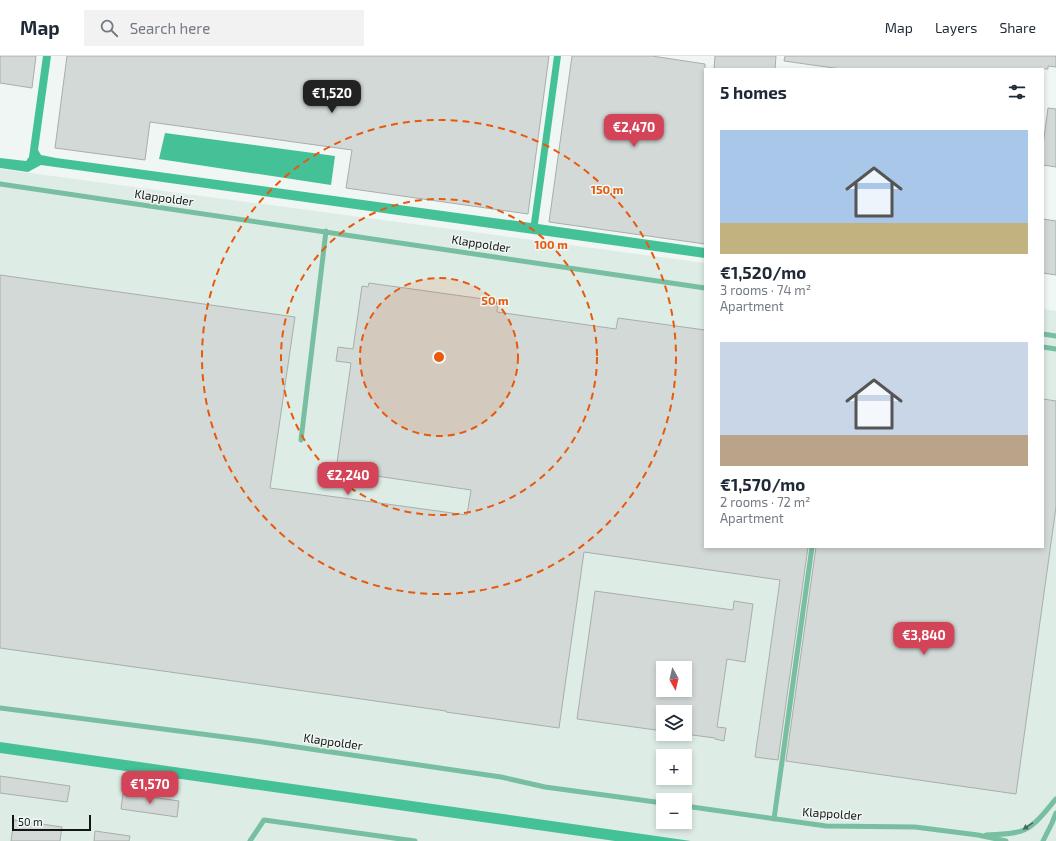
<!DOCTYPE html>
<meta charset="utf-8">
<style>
body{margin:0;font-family:"Exo 2",sans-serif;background:#f2f2f3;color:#1f2937;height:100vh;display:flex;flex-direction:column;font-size:15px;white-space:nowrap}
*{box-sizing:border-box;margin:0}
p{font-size:13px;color:#747a83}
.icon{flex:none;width:22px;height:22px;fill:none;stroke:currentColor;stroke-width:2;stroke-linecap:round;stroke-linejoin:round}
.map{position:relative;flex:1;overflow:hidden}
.sheet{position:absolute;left:704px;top:12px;width:340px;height:480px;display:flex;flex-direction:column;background:#fff;border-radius:0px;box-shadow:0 2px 6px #0003}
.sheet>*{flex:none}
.needle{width:26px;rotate:172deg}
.fabs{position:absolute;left:656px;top:605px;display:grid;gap:8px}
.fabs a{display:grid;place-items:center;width:36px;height:36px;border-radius:0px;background:#fff;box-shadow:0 2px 6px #0003;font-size:20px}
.scale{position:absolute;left:12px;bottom:10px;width:79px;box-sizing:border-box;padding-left:4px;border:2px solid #131614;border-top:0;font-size:11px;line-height:14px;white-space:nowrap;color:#131614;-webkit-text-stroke:3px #eff6f3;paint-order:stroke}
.price{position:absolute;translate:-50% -34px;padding:0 9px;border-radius:8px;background:#d44458;color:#fff;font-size:13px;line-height:26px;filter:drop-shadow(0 1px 2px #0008)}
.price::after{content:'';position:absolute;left:50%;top:24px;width:12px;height:9px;margin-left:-6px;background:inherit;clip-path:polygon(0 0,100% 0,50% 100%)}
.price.selected{background:#222;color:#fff}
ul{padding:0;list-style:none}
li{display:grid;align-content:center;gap:8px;height:212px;padding:0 16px}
li span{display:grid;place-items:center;height:124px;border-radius:0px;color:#555}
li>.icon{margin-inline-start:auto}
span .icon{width:72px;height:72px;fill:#fffc;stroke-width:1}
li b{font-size:17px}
h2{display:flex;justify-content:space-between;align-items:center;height:48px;padding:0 16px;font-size:17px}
header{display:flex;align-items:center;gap:24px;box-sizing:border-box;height:56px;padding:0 20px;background:#fff;border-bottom:1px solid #e0e1e3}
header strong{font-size:19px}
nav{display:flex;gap:22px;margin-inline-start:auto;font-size:14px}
.search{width:280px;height:36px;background:#f2f2f3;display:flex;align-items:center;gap:10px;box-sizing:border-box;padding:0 14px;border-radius:0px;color:#747a83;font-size:15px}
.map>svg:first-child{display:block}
.built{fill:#deece6;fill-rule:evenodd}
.water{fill:#45c197}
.building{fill:#d2d9d6;stroke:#a8aeab;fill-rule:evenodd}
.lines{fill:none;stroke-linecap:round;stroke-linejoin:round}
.service{stroke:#78bfa2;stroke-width:5}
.oneway{fill:#466a5b}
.ring{fill:none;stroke:#e8590c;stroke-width:2;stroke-dasharray:7 5}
.labels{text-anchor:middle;stroke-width:3;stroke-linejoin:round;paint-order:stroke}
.street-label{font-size:12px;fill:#131614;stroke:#eff6f3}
.centre{fill:#e8590c;stroke:#eff6f3;stroke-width:2}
.ring-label{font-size:12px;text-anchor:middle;font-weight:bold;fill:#e8590c;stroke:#eff6f3;stroke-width:3;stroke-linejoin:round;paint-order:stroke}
</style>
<header>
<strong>Map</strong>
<div class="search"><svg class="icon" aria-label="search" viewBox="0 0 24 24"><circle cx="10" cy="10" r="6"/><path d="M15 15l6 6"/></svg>Search here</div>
<nav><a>Map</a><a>Layers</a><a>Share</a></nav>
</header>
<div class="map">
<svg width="1056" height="785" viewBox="0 0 1056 785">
<rect width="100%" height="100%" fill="#eff6f3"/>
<!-- built -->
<path class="built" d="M0,113L705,207V491H1043V253L1056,255V785H0ZM663,612H685V634H663ZM663,656H685V678H663ZM663,700H685V722H663ZM663,744H685V766H663Z"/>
<!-- water -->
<g class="water">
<path d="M43,0H51L38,94L41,99L56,102L531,167L554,0H561L538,168L705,192V202L41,109L28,116L0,112V102L26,105L29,101Z"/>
<path d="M165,77L335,100L331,129L159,103Z"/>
<path d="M0,686L691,785H615L0,697Z"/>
</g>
<!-- building -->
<g class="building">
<path d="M0,0H36L32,32L0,27Z"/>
<path d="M67,0H549L528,158L346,132L352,94L150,66L145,104L55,92Z"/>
<path d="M572,0H652L705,8V188L549,166Z"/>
<path d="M715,0H776L775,13H714Z"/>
<path d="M785,0H1056V11L1048,10V13H841L784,5Z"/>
<path d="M1048,52L1056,53V111L1043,109V89Z"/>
<path d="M1043,163L1056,165V219L1043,217Z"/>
<path d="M0,219L295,261L270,432L467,459L471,434L336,414L351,307L336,305L338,291L353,293L362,230L368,231L369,227L498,245L497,256L616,273L618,262L705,274V491H808L778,704L755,701L780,524L584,496L559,672L446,656V655L0,592Z"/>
<path d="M1043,343L1056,345V451L1016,738L786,705L816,491H1043Z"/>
<path d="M595,535L733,554L734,545L753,548L745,606L727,603L717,671L726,672L724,685L715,683V682L685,678V656H663V675L577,663ZM663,612H685V634H663Z"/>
<path d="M0,720L70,730L67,746L0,737Z"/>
<path d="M123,737L179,745L177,761L121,753Z"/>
<path d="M14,764L62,771L60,785H11Z"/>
<path d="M95,775L130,780L129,785H94Z"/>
</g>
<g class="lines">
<!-- service -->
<g class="service">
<path d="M0,128L705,232"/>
<path d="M1043,278L1056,280"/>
<path d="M1043,291L1056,293"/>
<path d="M301,384L326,175"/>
<path d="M0,652L256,685L501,721L545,731L663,747"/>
<path d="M685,750L826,770L915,771L978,779L1006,785"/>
<path d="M774,763L812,491"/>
<path d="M986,779C999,778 1012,779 1024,774C1037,768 1047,753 1056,743"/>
<path d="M250,785L264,764L415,785"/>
<path d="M1043,785L1052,767L1056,757"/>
</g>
</g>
<!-- one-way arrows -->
<defs><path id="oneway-solid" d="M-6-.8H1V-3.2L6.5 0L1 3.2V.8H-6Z"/></defs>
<use class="oneway" href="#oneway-solid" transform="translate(1028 770) rotate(146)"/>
<!-- distance rings -->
<circle cx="439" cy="301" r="79" fill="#e8590c" fill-opacity=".12"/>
<g class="ring">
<circle cx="439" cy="301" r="79"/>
<circle cx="439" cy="301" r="158"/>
<circle cx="439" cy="301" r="237"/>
</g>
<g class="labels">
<!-- street labels -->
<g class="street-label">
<text transform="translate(164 142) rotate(8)" y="4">Klappolder</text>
<text transform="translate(481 188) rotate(9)" y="4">Klappolder</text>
<text transform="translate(333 686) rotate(8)" y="4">Klappolder</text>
<text transform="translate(832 758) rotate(4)" y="4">Klappolder</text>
</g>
</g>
<circle cx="439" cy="301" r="6" class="centre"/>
<g class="ring-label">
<text x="607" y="138">150 m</text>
<text x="551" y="193">100 m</text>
<text x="495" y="249">50 m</text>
</g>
</svg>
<div class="fabs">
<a><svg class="needle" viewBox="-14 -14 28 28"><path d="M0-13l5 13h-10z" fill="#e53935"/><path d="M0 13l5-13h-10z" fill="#747a83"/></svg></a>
<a><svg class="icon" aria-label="layers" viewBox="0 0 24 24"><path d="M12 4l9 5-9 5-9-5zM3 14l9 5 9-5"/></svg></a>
<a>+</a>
<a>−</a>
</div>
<div class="scale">50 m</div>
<b class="price selected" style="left:332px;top:58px">€1,520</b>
<b class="price" style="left:634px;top:92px">€2,470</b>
<b class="price" style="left:348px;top:440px">€2,240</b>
<b class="price" style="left:924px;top:600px">€3,840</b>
<b class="price" style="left:150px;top:749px">€1,570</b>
<section class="sheet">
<h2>5 homes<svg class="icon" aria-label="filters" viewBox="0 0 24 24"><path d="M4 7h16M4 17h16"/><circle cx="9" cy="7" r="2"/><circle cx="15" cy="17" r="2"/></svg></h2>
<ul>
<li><span style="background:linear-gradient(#a9c7e8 75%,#c2b280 0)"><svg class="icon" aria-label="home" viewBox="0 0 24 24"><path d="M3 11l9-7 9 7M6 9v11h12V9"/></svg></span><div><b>€1,520/mo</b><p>3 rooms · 74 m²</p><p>Apartment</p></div></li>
<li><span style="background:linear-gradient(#c9d6e8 75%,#b9a48a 0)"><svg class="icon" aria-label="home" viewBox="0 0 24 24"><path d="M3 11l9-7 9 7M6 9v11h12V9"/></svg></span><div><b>€1,570/mo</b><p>2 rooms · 72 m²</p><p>Apartment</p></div></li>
</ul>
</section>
</div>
